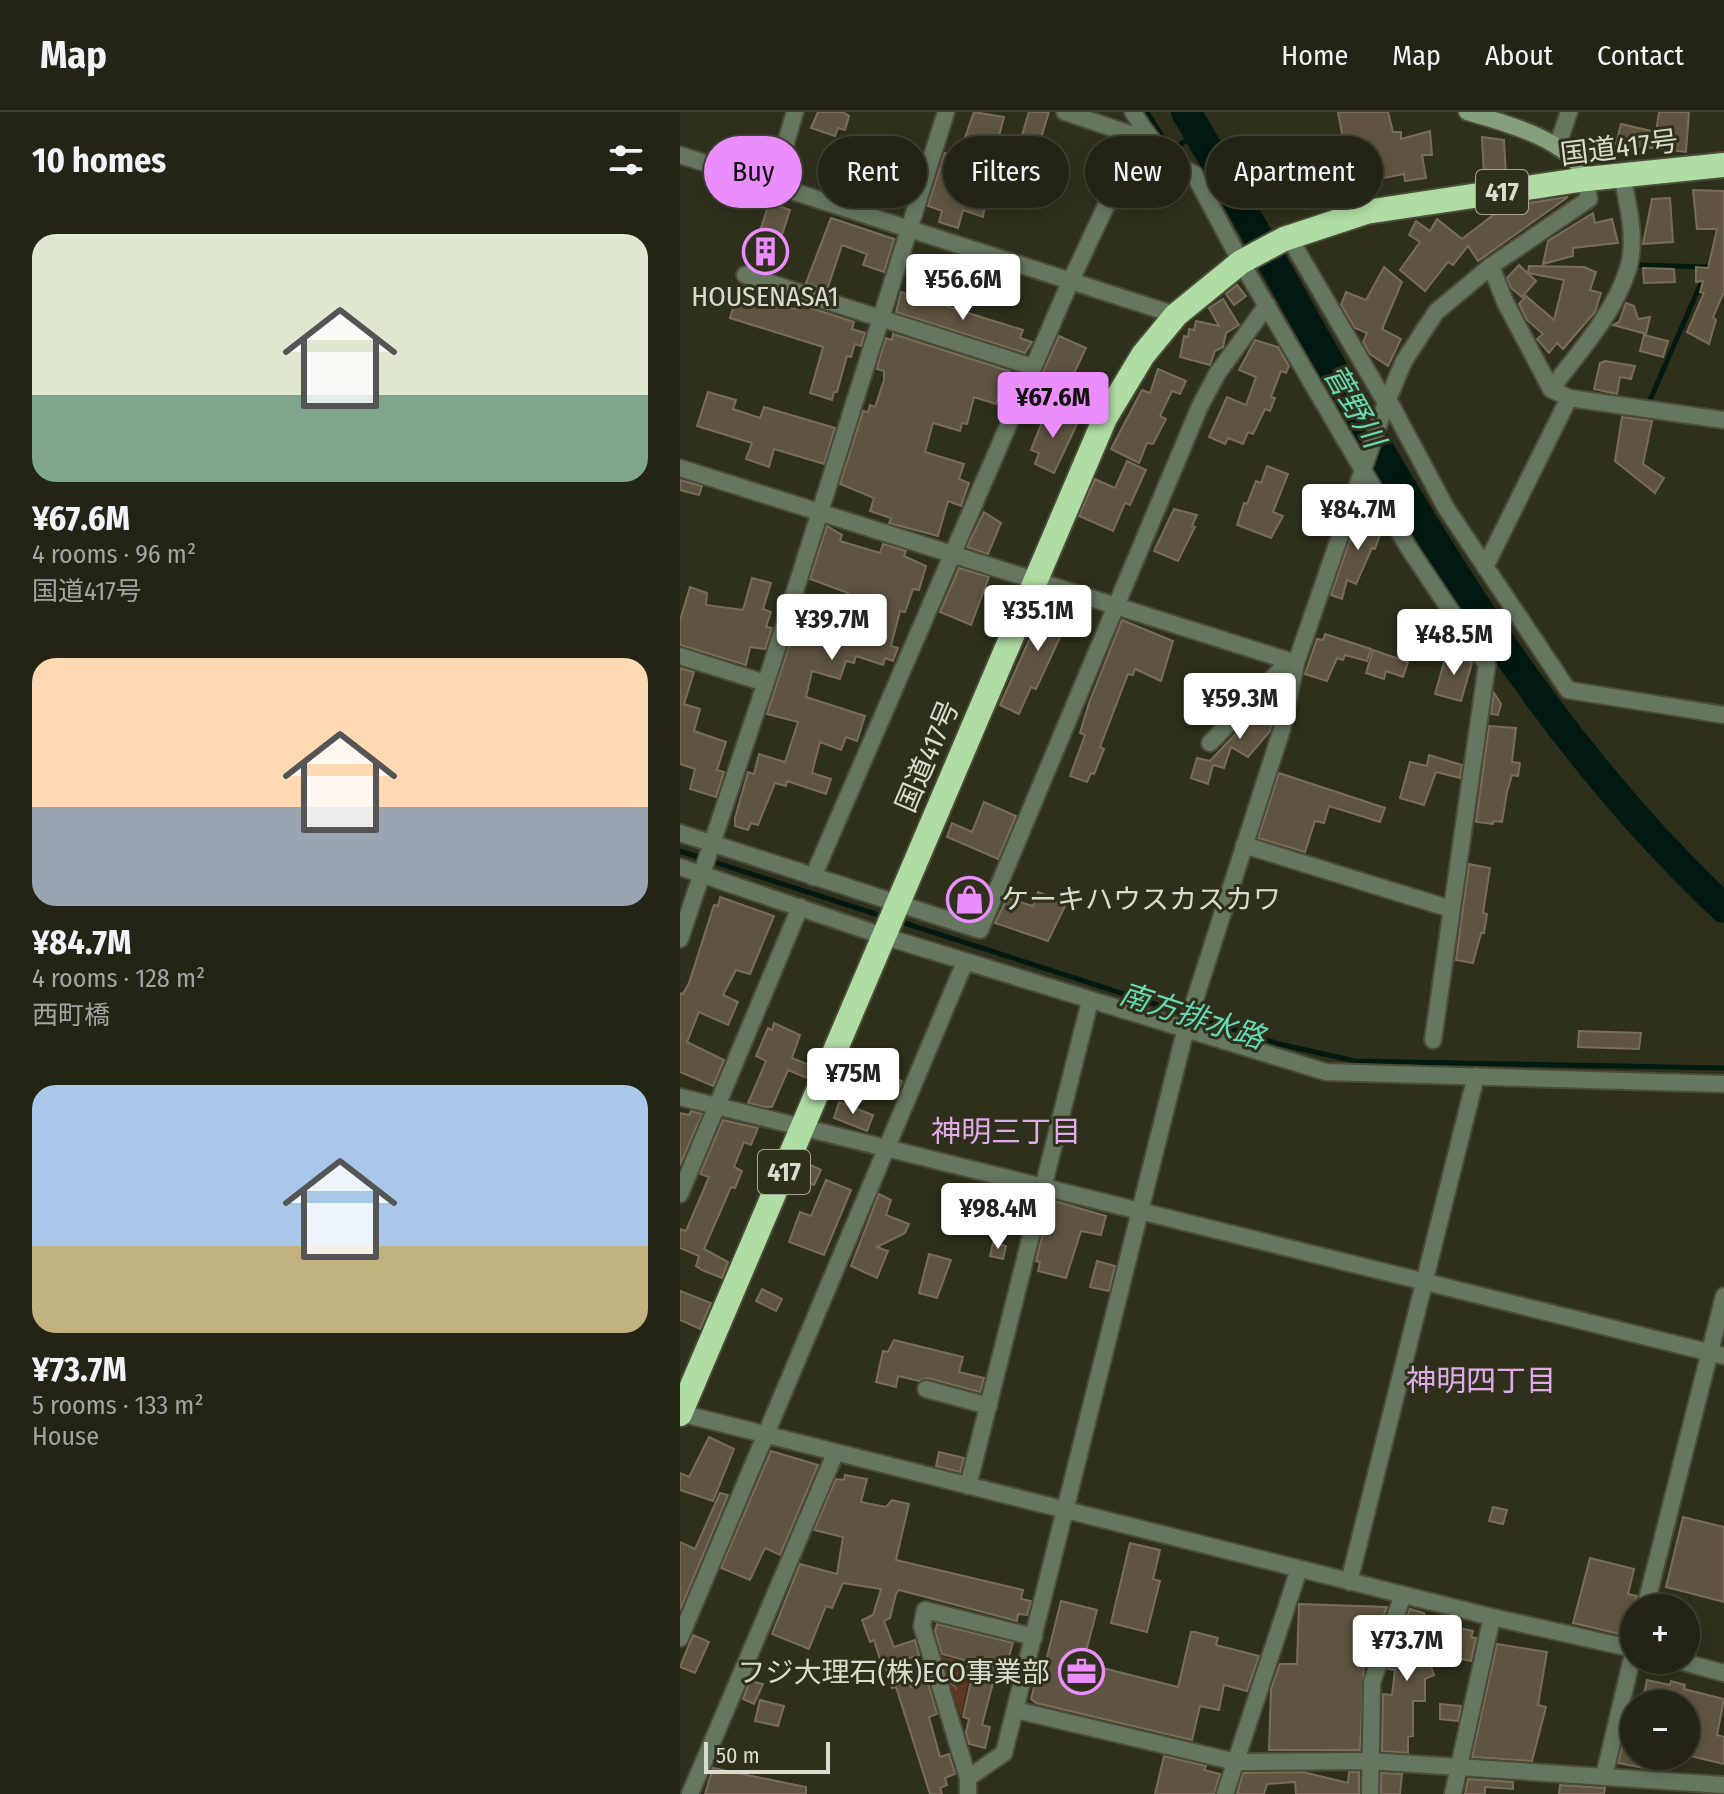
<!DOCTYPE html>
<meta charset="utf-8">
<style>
body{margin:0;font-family:"Fira Sans Condensed","Noto Sans JP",sans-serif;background:#2f3022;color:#f1f3f6;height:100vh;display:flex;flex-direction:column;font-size:30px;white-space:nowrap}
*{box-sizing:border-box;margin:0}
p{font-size:26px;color:#a3a4a0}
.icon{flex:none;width:44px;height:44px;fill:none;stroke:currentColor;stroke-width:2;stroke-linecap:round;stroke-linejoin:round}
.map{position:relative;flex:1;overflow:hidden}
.drawer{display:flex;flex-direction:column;background:#232415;width:680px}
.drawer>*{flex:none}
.banner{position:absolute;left:24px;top:24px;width:760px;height:72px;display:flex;gap:16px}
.buttons{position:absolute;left:940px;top:1482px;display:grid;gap:16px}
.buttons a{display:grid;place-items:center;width:80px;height:80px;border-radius:50%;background:#232415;box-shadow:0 4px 12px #0003,0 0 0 2px #404134;font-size:40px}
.scale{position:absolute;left:24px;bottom:20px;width:126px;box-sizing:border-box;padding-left:8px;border:4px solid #dbdcd0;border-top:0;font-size:22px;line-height:28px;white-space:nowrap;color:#dbdcd0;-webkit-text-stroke:6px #2f301c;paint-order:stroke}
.price{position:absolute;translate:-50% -68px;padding:0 18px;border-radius:8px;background:#fff;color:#222;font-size:26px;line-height:52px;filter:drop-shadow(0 2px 4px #0008)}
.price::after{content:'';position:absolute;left:50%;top:48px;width:24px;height:18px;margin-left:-12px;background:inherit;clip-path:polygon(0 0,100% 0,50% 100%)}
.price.selected{background:#eb8dfc;color:#111}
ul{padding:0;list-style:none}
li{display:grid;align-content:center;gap:16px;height:424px;padding:0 32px}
li span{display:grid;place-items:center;height:248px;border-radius:24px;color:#555}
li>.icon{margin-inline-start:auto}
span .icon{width:144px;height:144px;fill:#fffc;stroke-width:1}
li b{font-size:34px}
h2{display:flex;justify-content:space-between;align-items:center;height:96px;padding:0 32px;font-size:34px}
.tag{padding:0 28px;border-radius:36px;background:#232415;box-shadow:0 4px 12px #0003,0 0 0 2px #404134;font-size:28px;line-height:72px}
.tag.selected{background:#eb8dfc;color:#111}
header{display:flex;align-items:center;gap:48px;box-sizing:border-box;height:112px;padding:0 40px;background:#232415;border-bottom:2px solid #404134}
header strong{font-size:38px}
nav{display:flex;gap:44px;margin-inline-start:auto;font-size:28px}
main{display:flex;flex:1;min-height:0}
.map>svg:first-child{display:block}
.forest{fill:url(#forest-crowns)}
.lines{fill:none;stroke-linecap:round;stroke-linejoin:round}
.stream{stroke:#011911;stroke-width:5}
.river{stroke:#011911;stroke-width:30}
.building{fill:#5f5441;stroke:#796d5a;stroke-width:2}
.street-casing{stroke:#4b4c39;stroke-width:20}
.secondary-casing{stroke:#4b4c39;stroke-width:20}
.highway-casing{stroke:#4b4c39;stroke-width:28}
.street{stroke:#657761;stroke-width:16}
.secondary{stroke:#84a17c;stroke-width:16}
.highway{stroke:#b0dda4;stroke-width:24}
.labels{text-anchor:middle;stroke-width:6;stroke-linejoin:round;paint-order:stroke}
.shield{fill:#2f301c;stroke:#a7a89a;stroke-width:2}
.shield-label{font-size:26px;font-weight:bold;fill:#dbdcd0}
.street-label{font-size:28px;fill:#dbdcd0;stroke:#2f301c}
.poi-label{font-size:28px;fill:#dbdcd0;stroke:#2f301c}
.water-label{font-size:30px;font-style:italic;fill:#66dab3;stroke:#2f301c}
.neighbourhood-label{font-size:30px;fill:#dfabe8;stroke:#2f301c}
</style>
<header>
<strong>Map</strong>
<nav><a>Home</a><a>Map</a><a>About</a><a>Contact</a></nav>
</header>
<main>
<section class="drawer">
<h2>10 homes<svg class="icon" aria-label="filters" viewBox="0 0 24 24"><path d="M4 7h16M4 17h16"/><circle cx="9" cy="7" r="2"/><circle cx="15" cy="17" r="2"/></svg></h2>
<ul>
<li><span style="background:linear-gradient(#dfe7d0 65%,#7fa58c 0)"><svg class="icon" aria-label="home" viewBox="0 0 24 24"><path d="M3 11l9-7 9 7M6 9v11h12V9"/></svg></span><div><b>¥67.6M</b><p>4 rooms · 96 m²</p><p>国道417号</p></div></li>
<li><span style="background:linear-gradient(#ffd9b3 60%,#9aa5b1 0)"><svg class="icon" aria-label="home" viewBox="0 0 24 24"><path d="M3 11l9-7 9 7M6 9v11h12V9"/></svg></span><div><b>¥84.7M</b><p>4 rooms · 128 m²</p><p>西町橋</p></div></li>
<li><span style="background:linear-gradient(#a9c7e8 65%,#c2b280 0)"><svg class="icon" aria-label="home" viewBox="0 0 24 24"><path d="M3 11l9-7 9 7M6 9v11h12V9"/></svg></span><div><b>¥73.7M</b><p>5 rooms · 133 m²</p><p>House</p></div></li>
</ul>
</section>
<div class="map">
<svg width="1044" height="1682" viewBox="0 0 1044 1682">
<defs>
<pattern id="forest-crowns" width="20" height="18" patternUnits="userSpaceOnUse" patternTransform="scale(2)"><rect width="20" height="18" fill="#5f3821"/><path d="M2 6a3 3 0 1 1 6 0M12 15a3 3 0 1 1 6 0" fill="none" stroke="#755440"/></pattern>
</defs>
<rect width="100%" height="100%" fill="#2f301c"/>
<!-- forest -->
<path class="forest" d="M260,1544L292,1552L281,1605Z"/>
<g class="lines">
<!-- stream -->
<g class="stream">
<path d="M467,0L491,39L518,20"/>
<path d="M954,153L1028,155L970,288"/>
<path d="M0,739L205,805"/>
<path d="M218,809L599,932L675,949L1044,956"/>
</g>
<!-- river -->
<path class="river" d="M506,0C669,274 807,575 1044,796"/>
</g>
<!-- building -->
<g class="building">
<path d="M138,0H163L169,4L165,18L158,16L155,24L131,16Z"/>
<path d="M294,0L324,5L312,50L301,47L291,88L305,92L303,105L283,98L278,116L259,110L262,99L248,94L265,41L278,45Z"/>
<path d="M349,0H369L360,29L342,23Z"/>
<path d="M658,0H708L713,20H721V27L750,19L752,43H742L746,66L725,69L724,62L693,68L695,82L668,86L660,39L665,38Z"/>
<path d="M979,0H1009L1006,40L936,32L941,12L976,20Z"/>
<path d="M802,25L824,28L826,64L804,65Z"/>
<path d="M1013,78L1044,79V180L1033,205L1036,208L1029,232L1007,220L1024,181L1020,180L1023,169L1016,170V155L1028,156L1037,117H1017Z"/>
<path d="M888,85L798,149L788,134L773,153L768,150L745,179L720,158L740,130L729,123L736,109L750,119L757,107L782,127L825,94L828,98L836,93Z"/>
<path d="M990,86L993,130L963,132L972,87Z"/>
<path d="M89,91L110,98L90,160L69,153Z"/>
<path d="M913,101L915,111L932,107L938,131L893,136V144L863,152L868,129Z"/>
<path d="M151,106L214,127L204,160L183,153L187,142L162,133L147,178L126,171Z"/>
<path d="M839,153L856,169L842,185L831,176L827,166Z"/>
<path d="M849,154L904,155L916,160L910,178L921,181L915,200L883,237L877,231L869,241L857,227L863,222L847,208L839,192L846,184L874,208L884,168L848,161Z"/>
<path d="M704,155L722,170L702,217L721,227L708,254L690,242L683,230L687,221L675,216L661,193L666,180L686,188Z"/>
<path d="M963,156L994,157L995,170L964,171Z"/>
<path d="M557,173L566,184L554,193L546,182Z"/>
<path d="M221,180L343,218L340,226L352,230L345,241L216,200Z"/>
<path d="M57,182L109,196L117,197L119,192L174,210L172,217L185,221L181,234L175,232L171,245L167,244L157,280H154L152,288L130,281L143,235L50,206Z"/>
<path d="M543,187L559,213L546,221L543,235L535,239L530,253L500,245L504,224L508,225L509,217L514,218L516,209L539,214L529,196Z"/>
<path d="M946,191L954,194L958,207L970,205L966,222L933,213L939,210Z"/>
<path d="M213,222L329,259L336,266L330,280L321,276L316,292L294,285L287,312L282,311L280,319L253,311L245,340L284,352L279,367L289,371L281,394L268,389L258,424L209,411L211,406L190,399L194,386L160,372L183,299L188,300L190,293L195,295L204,268V259L197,257L199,248L206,226L212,228Z"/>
<path d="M964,223L988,229L983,245L960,239Z"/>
<path d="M379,224L406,236L378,295L353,283Z"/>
<path d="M575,228L598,235L609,254L606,261L601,259L591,285L595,286L590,299L585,297L573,322L568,320L563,332L548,326L545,332L529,325L547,285L566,293L576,265L559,258Z"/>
<path d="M925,249L955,254L951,267L940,265L937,282L914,277L920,251Z"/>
<path d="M478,257L506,269L500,282L492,279L480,304L486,307L473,332L467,331L459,351L431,337L462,278L470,281Z"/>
<path d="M28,280L56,288L53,297L80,306L84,295L155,316L144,352L94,337L89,355L66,347L72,331L17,314Z"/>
<path d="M366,300L398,310L374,361L355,352L359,341L351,338Z"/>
<path d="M942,305L972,309L963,352L984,366L975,381L935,349Z"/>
<path d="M447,349L466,358L450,393L445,391L433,419L399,404L415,367L435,376Z"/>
<path d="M587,354L608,362L593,400L603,404L591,426L557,413L564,391L567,392L576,369L581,371Z"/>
<path d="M0,368L22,374L19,383L0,378Z"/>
<path d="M632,377L653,385L648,397L628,389Z"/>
<path d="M494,397L517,403L512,414L515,415L498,449L474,439Z"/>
<path d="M686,398L696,402L703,414L695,437L692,436L676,472L667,468L662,487L651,483L676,410L681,413Z"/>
<path d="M304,400L321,411L308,442L287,435Z"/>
<path d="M147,414L162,423L160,429L200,441L203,432L226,439L224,444L246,454L239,478L233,477L225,500L220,499L211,534L218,536L213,549L205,546L203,553L176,544L174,551L166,549L160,567L132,559L126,585L185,604L177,629L166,625L161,638L140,630L132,661L151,667L146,682L107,669L106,674L95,671L78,713L71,711L68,718L55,714V706L68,660L74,662L79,642L105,650L118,610L87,602L113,522L116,523L119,511L128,514L129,509L166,517L174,492L166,489L168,481L130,467Z"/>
<path d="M279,456L309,465L291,513L260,500Z"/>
<path d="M72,466L91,471L83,497L91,500L86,515L92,516L85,537L70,535L66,553L0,533V508L10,475L27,481L26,493L63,498Z"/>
<path d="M369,484L395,493L356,577L351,575L339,602L320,593Z"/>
<path d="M442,508L493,529L481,569L455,557L453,563L448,562L420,635L424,637L414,662L411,661L407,670L390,664L405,623L400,621L409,591Z"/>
<path d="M645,522L691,537L687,549L665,543L663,548L657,546L647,569L625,562L637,527L643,528Z"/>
<path d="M693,538L728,550L723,565L706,559L704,567L686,561Z"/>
<path d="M767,540L788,546L792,551L781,589L755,582Z"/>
<path d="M0,556L14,560L4,592L20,597L14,619L46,630L37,658L44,660L36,685L10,677L15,657L0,652Z"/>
<path d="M814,581L821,592L818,603L811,602Z"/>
<path d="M591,584L597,587L590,619L568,645L551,635L544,656L533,653L528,672L511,666L517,646L530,649Z"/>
<path d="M809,614L836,616L832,650L840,651L838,664L832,663L827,680L822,710L814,709L813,712L796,710Z"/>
<path d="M749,643L782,653L780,666L756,660L744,693L720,686L730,650L747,654Z"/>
<path d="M599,661L705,696L700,710L649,694L644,711L635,709L625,740L578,726Z"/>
<path d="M304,690L336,704L318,747L267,725L272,711L292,720Z"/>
<path d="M789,752L810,756L803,801L807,802L804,821H801L793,851L776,848Z"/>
<path d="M293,765L305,771L292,803L277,796Z"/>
<path d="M358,780L386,792L368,829L315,811L327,786L353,794Z"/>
<path d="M40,785L94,804L70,862L56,858L43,883L58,890L48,913L19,900L7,930L44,948L33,974L0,960V881L3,882L9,871L34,793L38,794Z"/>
<path d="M94,911L120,923L112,946L132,954L127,966L108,958L92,995H86L68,991L86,949L76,944L88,916L92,918Z"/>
<path d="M899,919L961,921L959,937L898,935Z"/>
<path d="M208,964L222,969L217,982L203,976Z"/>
<path d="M159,990L193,1003L187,1019L154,1006Z"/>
<path d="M11,999L22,1002L0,1053V1001L9,1003Z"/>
<path d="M43,1008L78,1016L71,1033L64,1030L54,1055L62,1059L55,1076L51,1075L24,1137L48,1150L42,1166L22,1158L16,1154L19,1144L0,1136V1117L6,1119L29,1065L20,1062Z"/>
<path d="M124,1050L141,1058L134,1073L117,1066Z"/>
<path d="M146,1068L171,1078L144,1143L109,1130L120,1100L131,1104Z"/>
<path d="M273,1080L293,1086L284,1120L265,1115Z"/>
<path d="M199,1082L211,1088L206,1103L229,1112L225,1121L197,1135L208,1139L197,1166L171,1154Z"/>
<path d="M371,1088L426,1104L421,1123L401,1119L386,1166L358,1159L360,1150L356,1149Z"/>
<path d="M313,1131L326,1134L323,1147L310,1144Z"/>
<path d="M249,1142L271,1148L257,1186L239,1181Z"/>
<path d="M417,1149L435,1154L429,1179L410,1175Z"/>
<path d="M82,1177L102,1187L96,1199L76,1189Z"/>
<path d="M0,1179L31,1191L20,1217L0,1208Z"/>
<path d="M214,1228L283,1245L279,1260L304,1266L300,1280L248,1266L239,1269L218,1264L216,1275L196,1270L203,1239L208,1240Z"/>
<path d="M29,1325L54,1337L33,1389L0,1378V1361L9,1365Z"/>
<path d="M91,1339L138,1353L100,1443L85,1436L70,1468L41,1456Z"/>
<path d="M259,1340L284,1346L280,1360L256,1354Z"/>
<path d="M165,1363L187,1367L181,1390L206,1395L212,1388L229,1392L216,1448L343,1478L341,1487L351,1489L347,1503L338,1502L337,1509L219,1478L216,1482L210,1506L204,1509L214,1535L235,1528L239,1543L223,1548L231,1575L242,1571L245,1561L257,1602L249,1605L260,1645L269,1642L275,1662L265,1666L267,1673L260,1676L262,1682H250L216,1575L212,1576L205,1553L202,1554L194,1528L190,1530L182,1508L193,1503L201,1477L163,1471L152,1496L146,1494L129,1537L92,1522L120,1452L157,1462L163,1425L134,1418L156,1367L164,1368Z"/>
<path d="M40,1381L48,1383L0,1498V1430L15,1437Z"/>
<path d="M813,1395L827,1398L823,1412L809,1409Z"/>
<path d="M1003,1405L1044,1415V1490L986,1475Z"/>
<path d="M450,1431L480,1438L473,1467L480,1469L467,1520L431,1511Z"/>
<path d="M910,1446L954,1457L948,1482L957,1484L948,1524L893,1511Z"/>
<path d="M381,1489L417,1498L403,1551L498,1575L511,1520H515L538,1526L536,1533L579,1544L567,1579L544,1573L539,1598L520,1594L512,1628L356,1591L351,1587L355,1571L360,1573Z"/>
<path d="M619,1492L707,1495L684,1551L680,1638H589L591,1577L600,1552H617Z"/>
<path d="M730,1497L744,1501L753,1545L748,1546L754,1563L745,1567V1589H733V1624L728,1625V1641L702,1639L703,1582L712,1583L715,1558L708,1557Z"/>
<path d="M257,1512L333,1531L325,1558L317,1556L309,1586L302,1613L310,1615L305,1636L289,1632L286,1620L289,1607L283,1605L295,1551L262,1542L255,1519Z"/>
<path d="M775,1515L793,1519L791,1525L796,1526L791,1549L767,1544Z"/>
<path d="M13,1523L29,1530L15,1561L0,1555Z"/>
<path d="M817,1532L867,1540L858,1593L866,1595L852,1649L792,1645Z"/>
<path d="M967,1568L990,1573L991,1569L1005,1573L1004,1577L1044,1587L1037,1623L1044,1625V1652L1006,1643V1592H962Z"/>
<path d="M70,1569L83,1572L74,1592L63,1587Z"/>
<path d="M80,1588L104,1594L98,1614L75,1609Z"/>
<path d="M760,1592L781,1594L778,1609L760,1607Z"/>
<path d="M949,1605L954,1606V1644H973L970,1657L938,1651Z"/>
<path d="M484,1644L526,1654L524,1658L540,1662L534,1682H475Z"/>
<path d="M33,1656L126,1675V1682H25Z"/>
<path d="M623,1660L668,1671L669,1660H679V1682H616L615,1670L587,1672L584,1682H557L563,1661Z"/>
<path d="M701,1661L722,1662L720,1682H701Z"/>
<path d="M788,1667L833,1670V1677L805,1675V1682H785Z"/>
<path d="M880,1673L925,1676L924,1682H879Z"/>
</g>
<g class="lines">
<defs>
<g id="street">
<path d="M385,0L459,25"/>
<path d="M463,16L487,47L514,62L561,150L728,435L807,553L753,928"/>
<path d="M877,35L889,0"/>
<path d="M0,43L496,203"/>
<path d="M93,73L115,0"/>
<path d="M609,125L706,291"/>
<path d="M811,154L825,190L871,277L889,286L1044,308"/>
<path d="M65,163L353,255"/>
<path d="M871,277C899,240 934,202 948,157C957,127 948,93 942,64"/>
<path d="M708,287L766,396L888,578L1044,603"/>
<path d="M0,356L616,551"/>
<path d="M805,455L889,286"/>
<path d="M0,544L85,571"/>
<path d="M530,631L609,549"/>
<path d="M0,721L300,818L520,294L537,262L587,193"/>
<path d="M564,733L771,797"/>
<path d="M0,755L203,824L646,960L1044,972"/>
<path d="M133,765L391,168L463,16L453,0"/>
<path d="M0,827L92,552L266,0"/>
<path d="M0,985L1044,1244"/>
<path d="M0,1082L120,795"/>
<path d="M246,1277L309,1294"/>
<path d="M0,1301L812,1505L954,1537"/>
<path d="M288,1374L410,889"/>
<path d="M669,1470L796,964"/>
<path d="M965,1496L1044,1184"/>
<path d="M0,1526L285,850"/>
<path d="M996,1548L1044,1561"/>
<path d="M336,1598L556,1650L690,1649L1044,1673"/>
<path d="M924,1664L954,1538"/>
<path d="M288,1666L242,1514L245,1498L354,1525"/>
<path d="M10,1682L155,1342"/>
<path d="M288,1682V1666L324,1641L507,912L602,617L616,551L705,294L724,249L756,200L811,154L909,87L906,67"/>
<path d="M545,1682L619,1457"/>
<path d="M690,1682L692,1570L723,1483"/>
<path d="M773,1682L812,1505"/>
</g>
<path id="secondary" d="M787,0C825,11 892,28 906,67"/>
<path id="highway" d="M0,1302L425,306L463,243L496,203L561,150L604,127L686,100L906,67L1044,53"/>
</defs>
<!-- street casing -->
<use href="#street" class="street-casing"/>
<!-- secondary casing -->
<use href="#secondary" class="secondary-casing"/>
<!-- highway casing -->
<use href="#highway" class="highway-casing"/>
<!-- street -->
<use href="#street" class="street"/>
<!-- secondary -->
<use href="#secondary" class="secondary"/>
<!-- highway -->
<use href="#highway" class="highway"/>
</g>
<!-- icons -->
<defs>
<symbol id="building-ring" viewBox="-11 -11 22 22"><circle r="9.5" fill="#2f301c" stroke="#eb8dfc" stroke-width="1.5"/><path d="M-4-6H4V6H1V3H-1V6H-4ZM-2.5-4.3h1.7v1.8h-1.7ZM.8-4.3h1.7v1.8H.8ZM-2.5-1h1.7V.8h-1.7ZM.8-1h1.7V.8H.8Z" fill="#eb8dfc"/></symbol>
<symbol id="shop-ring" viewBox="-11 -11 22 22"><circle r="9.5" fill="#2f301c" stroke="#eb8dfc" stroke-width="1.5"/><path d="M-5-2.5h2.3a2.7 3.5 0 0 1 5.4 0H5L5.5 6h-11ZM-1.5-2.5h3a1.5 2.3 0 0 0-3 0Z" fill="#eb8dfc"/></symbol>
<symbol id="office-ring" viewBox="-11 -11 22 22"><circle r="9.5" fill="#2f301c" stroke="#eb8dfc" stroke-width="1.5"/><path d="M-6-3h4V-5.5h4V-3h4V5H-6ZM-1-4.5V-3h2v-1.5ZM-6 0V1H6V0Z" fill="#eb8dfc"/></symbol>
</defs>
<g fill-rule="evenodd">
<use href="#building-ring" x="60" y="114" width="51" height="51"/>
<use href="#shop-ring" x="264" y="762" width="51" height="51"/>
<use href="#office-ring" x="376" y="1534" width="51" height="51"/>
</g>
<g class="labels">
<!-- shield labels -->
<g class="shield">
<rect x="796" y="58" width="52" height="44" rx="6"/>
<rect x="78" y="1038" width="52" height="44" rx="6"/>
</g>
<g class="shield-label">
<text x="822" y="89">417</text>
<text x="104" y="1069">417</text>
</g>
<!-- street labels -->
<g class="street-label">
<text transform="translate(939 35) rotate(-7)" y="10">国道417号</text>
<text transform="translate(247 644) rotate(-67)" y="10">国道417号</text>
</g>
<!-- poi labels -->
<g class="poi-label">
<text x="85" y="194">HOUSENASA1</text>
<text x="321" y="797" text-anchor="start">ケーキハウスカスカワ</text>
<text x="370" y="1570" text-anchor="end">フジ大理石(株)ECO事業部</text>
</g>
<!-- water labels -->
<g class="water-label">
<text transform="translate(674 294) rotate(60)" y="10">菅野川</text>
<text transform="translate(512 904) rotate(18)" y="10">南方排水路</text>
</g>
<!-- neighbourhood labels -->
<g class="neighbourhood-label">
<text x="326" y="1030">神明三丁目</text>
<text x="801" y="1279">神明四丁目</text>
</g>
</g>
</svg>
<div class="buttons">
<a>+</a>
<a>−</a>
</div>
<div class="scale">50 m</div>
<b class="price" style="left:283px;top:210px">¥56.6M</b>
<b class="price selected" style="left:373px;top:328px">¥67.6M</b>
<b class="price" style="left:678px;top:440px">¥84.7M</b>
<b class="price" style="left:358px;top:541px">¥35.1M</b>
<b class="price" style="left:152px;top:550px">¥39.7M</b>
<b class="price" style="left:774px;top:565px">¥48.5M</b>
<b class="price" style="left:560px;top:629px">¥59.3M</b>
<b class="price" style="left:173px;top:1004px">¥75M</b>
<b class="price" style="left:318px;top:1139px">¥98.4M</b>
<b class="price" style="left:727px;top:1571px">¥73.7M</b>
<div class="banner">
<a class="tag selected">Buy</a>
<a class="tag">Rent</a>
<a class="tag">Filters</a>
<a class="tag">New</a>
<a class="tag">Apartment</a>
</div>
</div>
</main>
